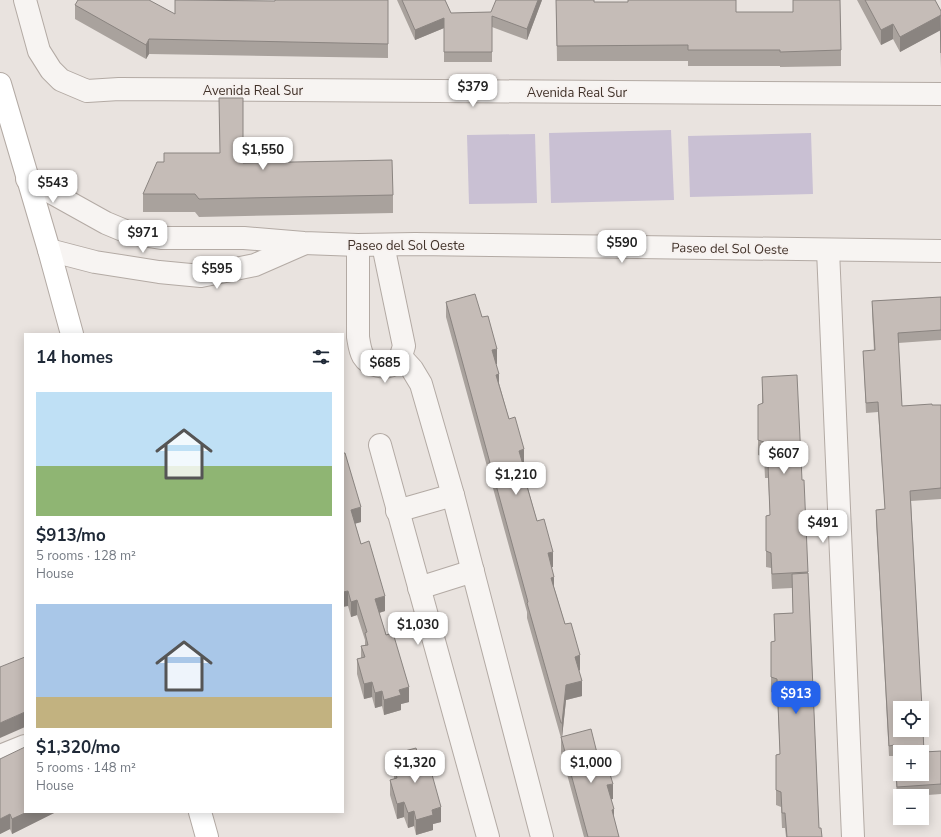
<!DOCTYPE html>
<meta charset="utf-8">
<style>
body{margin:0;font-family:"Nunito Sans",sans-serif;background:#f6f6f7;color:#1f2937;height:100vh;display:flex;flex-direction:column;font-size:15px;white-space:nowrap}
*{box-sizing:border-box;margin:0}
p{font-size:13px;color:#747a83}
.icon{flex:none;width:22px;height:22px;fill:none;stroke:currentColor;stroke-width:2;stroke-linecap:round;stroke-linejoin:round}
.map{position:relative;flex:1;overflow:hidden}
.details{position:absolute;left:24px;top:333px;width:320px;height:480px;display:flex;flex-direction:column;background:#fff;border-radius:0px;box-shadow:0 2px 10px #0003}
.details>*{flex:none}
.fabs{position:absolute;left:893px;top:701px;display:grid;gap:8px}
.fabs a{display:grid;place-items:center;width:36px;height:36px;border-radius:0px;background:#fff;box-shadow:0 2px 10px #0003;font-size:20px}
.price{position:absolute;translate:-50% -34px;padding:0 9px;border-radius:8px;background:#fff;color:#222;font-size:13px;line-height:26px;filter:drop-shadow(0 1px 2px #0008)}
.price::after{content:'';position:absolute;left:50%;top:24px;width:12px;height:9px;margin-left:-6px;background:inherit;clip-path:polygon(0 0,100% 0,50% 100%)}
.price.active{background:#2563eb;color:#fff}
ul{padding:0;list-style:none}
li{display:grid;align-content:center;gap:8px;height:212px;padding:0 12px}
li span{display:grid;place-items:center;height:124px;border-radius:0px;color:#555}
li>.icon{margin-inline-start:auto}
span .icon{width:72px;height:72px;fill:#fffc;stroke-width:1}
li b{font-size:17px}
h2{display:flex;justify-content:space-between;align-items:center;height:48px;padding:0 12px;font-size:17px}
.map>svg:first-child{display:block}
.green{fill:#c9c0d3}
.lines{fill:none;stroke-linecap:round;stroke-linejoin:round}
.street-casing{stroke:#b3aaa4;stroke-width:24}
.secondary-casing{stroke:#b3aaa4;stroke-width:24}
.street{stroke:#f7f4f2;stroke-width:22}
.secondary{stroke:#fff;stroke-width:22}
.wall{fill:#a9a29d}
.shaded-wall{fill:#8a8480}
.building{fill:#c5bcb7;stroke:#8a8480;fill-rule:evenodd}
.labels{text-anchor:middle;stroke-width:3.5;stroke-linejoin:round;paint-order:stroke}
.street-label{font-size:13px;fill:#403128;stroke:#f6f1ef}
</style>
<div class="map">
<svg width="941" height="837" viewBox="0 0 941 837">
<rect width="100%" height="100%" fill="#e9e3df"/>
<!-- green -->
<g class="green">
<path d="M671,130L674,200L551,203L549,133Z"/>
<path d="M811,133L813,194L690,197L688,136Z"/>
<path d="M535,134L537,203L469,204L467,135Z"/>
</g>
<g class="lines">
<defs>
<g id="street">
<path d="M25,0L39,51L51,70L61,80L87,91L119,89L941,94"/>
<path d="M27,179L106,223L130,233L161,238H244L304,243L358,245L415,244L941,251"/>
<path d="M358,245V337C359,343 360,351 363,356C369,366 386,370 396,363C401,359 402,352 404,346L383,245"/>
<path d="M49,250L95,262L159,272L201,276L255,265L303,244"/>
<path d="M828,250L853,837"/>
<path d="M401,357L412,369L421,384L453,495L542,837"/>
<path d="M380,445L488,837"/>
<path d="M397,511L453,495"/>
<path d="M419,588L473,571"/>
<path d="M0,756L25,746"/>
</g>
<g id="secondary">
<path d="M0,84L49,250L72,334"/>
<path d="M200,812L207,837"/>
</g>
</defs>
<!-- street casing -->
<use href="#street" class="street-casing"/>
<!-- secondary casing -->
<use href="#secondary" class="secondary-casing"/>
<!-- street -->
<use href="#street" class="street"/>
<!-- secondary -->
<use href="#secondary" class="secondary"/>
</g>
<!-- wall -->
<g class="wall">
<path d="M388,0V58L149,54L146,59L75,19V5L175,14L275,1Z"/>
<path d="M397,0H445L451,13L491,12L542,0L527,40L492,27V62H444V28L415,40Z"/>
<path d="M556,0L736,12L841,50V66L780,67V66H688V61H557Z"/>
<path d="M857,0H935L941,11V68L940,30L900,52L893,39L881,45Z"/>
<path d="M243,163L393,195V213L199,217L195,212H143V194Z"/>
<path d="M941,297V340L898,343L902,406L941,405V499L911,501L924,752L941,751V794L915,796H900V797H897L894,756H889L876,520V510L885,509L878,412L866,413L863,351H874L872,311V301Z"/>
<path d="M446,302L482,317L497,364H496L499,383L509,419L524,464L523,465L526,481L537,521L553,567H551L554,587L565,624L580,670L579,671L582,696L566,700L562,737L597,753L613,799H611L614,819L619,837H584L561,752V738L527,618V612L446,317Z"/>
<path d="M762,377L802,480L808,572L819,828L822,837H786L785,828H782L781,807L776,805V755L780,754L777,694L771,692V642L775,641L774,614L793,613L792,588L772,589L771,568L766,567V516L770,515L768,478H765L764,457L758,455V405L762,404Z"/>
<path d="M343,453L361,522L355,523L361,544L385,611L379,613L409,702L401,704V710L384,715L382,706L375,708L372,697L364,699L357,674V659L361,658V646L365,645V640L357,615L351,617L348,606Z"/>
<path d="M397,753L418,755L441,822L433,824V830L416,835L414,826L408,828L404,817L397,819L390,795V780L394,779V766H397Z"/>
<path d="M0,759L25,812H56L12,834L10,829L0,834Z"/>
</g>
<!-- shaded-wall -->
<g class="shaded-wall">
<path d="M538,0H542L527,40V29Z"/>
<path d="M941,15V30L900,52V37Z"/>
<path d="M444,18V28L415,40V30Z"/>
<path d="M893,24V39L881,45V30Z"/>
<path d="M149,39V54L146,59V45Z"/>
<path d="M497,349V364L492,365V350Z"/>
<path d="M499,374V389L496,375Z"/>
<path d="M524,449V464L519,466V451Z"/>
<path d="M361,507V522L351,525V510Z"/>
<path d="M553,552V567L548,568V553Z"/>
<path d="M554,577V592L551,578Z"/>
<path d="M348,591V606L343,607V592Z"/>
<path d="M385,596V611L375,614V599Z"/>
<path d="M357,600V615L351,617V602Z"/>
<path d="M580,655V670L575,672V657Z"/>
<path d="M582,681V696L566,700L562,738V723L566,685Z"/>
<path d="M372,682V697L364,699V684Z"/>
<path d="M409,687V702L401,704V710L384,715V700L399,690Z"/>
<path d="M382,691V706L375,708V693Z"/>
<path d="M25,712V727L0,738V723Z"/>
<path d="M613,784V799L607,800V785Z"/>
<path d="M404,802V817L397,819V804Z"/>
<path d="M441,807V822L433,824V830L416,835V820L432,810Z"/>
<path d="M614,809V824L612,810Z"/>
<path d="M414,811V826L408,828V813Z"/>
<path d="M27,812H56L12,834V819Z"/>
<path d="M10,814V829L0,834V819Z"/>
</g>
<!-- building -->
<g class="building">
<path d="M78,0H149L175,14V0L275,1V0H388V44L149,39L146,45L75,5Z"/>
<path d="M402,0H445L451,13L491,12L496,0H538L527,29L492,16V52H444V18L415,30Z"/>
<path d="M556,0H594V2H628V0H736V12H793V0H840L841,50L780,52V50H688V45L557,46Z"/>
<path d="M865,0H935L941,11V15L900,37L893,24L881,30Z"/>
<path d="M940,16H941V53Z"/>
<path d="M219,98H243V163L392,160L393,195L199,199L195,194H143L157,162H164V153H220Z"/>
<path d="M475,294L482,317L488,316L497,349L492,350L499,374L496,375L509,419L515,417L524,449L519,451L526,475L524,476L537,521L544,519L553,552L548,553L554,577L551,578L565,624L571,623L580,655L575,657L582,681L566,685L562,723H561L527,603L528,602L446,302Z"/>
<path d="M941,297V330L898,333L902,406L932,404V405H941V488L910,491L922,708H900V730H922V710L924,752L941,751V784L897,787L894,745L889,746L876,510L885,509L878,402L866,403L863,351L875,350L872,301ZM900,752H922V774H900Z"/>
<path d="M797,375L802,480H804L808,572L772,574L771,553L766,551V516L770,515L768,463H765L764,442L758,440V405L763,403L762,377Z"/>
<path d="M343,453H345L361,507L351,510L361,544L369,541L385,596L375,599L386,635L393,633L409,687L399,690L401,695L384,700L382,691L375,693L372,682L364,684L357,659L365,657L361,646L368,645L365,633L367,632L357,600L351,602L348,591L343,592Z"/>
<path d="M808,573L819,828H821L822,837H787L785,813H782L781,792L776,790V755L780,754L777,679L771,677V642L775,641L774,614L793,613L792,574Z"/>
<path d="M25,657V712L0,723V667Z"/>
<path d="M591,729L597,753L603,751L613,784L607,785L614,809L612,810L619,837H588L561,737Z"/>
<path d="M25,747V812H27L12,819L10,814L0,819V759Z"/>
<path d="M416,748L418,755L426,753L441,807L432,810L433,815L416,820L414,811L408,813L404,802L397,804L390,780L397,778L394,766L400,765L397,753Z"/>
</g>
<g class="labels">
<!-- street labels -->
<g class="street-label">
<text x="253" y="95">Avenida Real Sur</text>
<text x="577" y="97">Avenida Real Sur</text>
<text x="406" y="250">Paseo del Sol Oeste</text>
<text transform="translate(730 248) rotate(1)" y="5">Paseo del Sol Oeste</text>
</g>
</g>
</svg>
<div class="fabs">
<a><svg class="icon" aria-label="locate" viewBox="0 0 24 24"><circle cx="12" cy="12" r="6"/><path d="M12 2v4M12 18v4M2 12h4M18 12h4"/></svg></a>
<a>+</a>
<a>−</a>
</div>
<b class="price" style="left:473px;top:108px">$379</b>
<b class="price" style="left:263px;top:171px">$1,550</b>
<b class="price" style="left:53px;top:204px">$543</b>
<b class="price" style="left:143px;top:254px">$971</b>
<b class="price" style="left:622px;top:264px">$590</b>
<b class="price" style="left:217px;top:290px">$595</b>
<b class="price" style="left:385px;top:384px">$685</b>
<b class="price" style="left:784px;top:475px">$607</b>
<b class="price" style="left:516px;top:496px">$1,210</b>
<b class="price" style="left:823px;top:544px">$491</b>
<b class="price" style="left:418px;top:646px">$1,030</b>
<b class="price active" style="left:796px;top:715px">$913</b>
<b class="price" style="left:415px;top:784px">$1,320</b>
<b class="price" style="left:591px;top:784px">$1,000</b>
<section class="details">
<h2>14 homes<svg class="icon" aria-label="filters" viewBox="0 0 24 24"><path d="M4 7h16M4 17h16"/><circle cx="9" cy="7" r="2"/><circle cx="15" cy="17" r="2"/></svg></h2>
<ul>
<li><span style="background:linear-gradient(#bfe0f5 60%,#8fb573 0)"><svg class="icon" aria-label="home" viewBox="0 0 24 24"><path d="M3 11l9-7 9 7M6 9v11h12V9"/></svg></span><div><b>$913/mo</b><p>5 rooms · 128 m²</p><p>House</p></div></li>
<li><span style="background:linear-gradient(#a9c7e8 75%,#c2b280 0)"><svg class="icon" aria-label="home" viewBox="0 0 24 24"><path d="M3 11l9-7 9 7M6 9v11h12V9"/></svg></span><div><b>$1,320/mo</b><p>5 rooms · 148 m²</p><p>House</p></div></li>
</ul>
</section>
</div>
